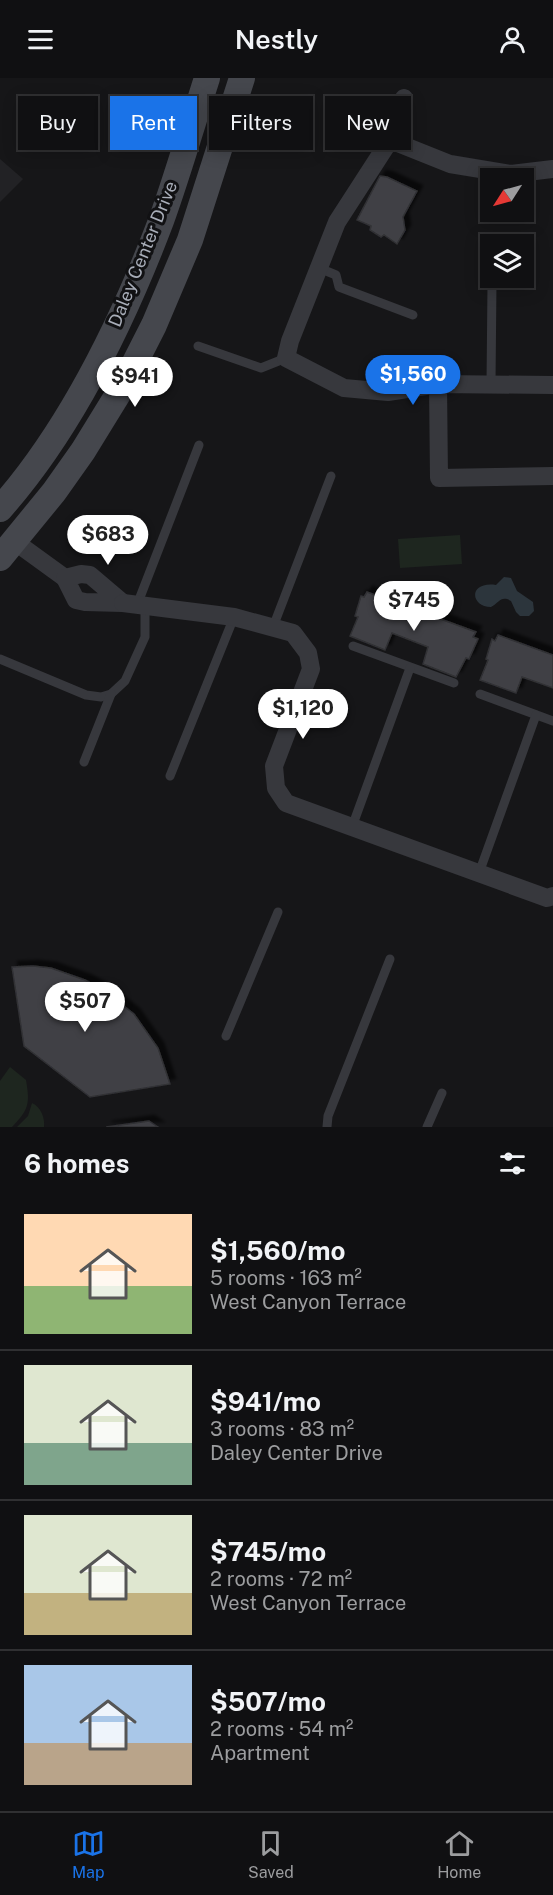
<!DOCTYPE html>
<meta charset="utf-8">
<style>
body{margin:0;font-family:"Public Sans",sans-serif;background:#19191b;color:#f1f3f6;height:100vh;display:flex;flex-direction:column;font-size:22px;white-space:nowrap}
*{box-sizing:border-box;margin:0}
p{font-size:20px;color:#9c9d9f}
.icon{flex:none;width:33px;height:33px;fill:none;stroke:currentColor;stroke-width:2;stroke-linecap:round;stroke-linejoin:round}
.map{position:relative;height:1049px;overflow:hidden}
.drawer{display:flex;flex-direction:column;background:#101012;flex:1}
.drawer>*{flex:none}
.top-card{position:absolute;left:18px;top:18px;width:518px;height:54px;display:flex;gap:12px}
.needle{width:39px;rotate:234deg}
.fabs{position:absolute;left:480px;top:90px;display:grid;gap:12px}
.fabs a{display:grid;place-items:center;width:54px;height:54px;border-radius:0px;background:#101012;box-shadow:0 3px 15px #0003,0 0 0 2px #303032;font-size:30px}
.price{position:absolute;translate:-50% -51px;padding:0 14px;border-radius:21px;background:#fff;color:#222;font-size:20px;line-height:39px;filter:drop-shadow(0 2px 3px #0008)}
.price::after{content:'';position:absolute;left:50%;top:36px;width:18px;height:14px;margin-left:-9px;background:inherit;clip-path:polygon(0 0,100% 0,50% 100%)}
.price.current{background:#1a73e8;color:#fff}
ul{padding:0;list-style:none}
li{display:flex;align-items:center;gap:18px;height:150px;padding:0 24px}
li+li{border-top:2px solid #303032}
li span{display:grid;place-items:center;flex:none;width:168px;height:120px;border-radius:0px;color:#555}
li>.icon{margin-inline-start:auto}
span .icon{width:72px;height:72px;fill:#fffc;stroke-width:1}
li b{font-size:26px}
h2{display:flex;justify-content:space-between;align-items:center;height:72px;padding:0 24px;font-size:26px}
.tag{padding:0 21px;border-radius:0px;background:#101012;box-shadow:0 3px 15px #0003,0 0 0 2px #303032;font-size:21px;line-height:54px}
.tag.current{background:#1a73e8;color:#fff}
header{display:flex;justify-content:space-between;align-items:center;height:78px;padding:0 24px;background:#101012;font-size:27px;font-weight:600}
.menu{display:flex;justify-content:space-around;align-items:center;height:84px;border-top:2px solid #303032;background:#101012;font-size:16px;color:#9c9d9f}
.menu a{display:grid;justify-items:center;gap:3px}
.menu .current{color:#1a73e8}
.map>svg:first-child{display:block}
.built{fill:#222225}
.green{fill:#1e261f}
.water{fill:#2c353c}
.building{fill:#404145;stroke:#303034;stroke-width:1.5;filter:url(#shadow)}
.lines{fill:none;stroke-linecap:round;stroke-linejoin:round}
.service{stroke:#37383d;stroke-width:9}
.minor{stroke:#37383d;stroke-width:18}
.secondary{stroke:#45474d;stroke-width:26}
.labels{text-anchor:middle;stroke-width:6;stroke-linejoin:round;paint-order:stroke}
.street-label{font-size:18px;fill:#a8adb8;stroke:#111113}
</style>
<header><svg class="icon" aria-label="menu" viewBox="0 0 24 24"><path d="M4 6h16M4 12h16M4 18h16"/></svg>Nestly<svg class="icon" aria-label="person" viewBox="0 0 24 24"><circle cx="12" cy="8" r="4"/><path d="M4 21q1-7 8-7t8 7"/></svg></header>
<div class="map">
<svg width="553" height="1049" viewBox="0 0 553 1049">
<defs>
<filter id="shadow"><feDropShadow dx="5.5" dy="-5.5" stdDeviation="1.5" flood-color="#0009"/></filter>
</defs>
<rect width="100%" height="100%" fill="#161618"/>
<!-- built -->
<path class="built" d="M0,81L23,101L0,124Z"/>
<!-- green -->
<g class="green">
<path d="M460,457L462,486L400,490L398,461Z"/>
<path d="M10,989L26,1002C30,1026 29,1031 12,1049H0V1003Z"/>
<path d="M32,1025C41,1029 45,1040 44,1049H17L28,1038Z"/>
</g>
<!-- water -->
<path class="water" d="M504,499L511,500L517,513L533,524L534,533L529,538H520L516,534L511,523C501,517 499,525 491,529C470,529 468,503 496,507Z"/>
<!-- building -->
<g class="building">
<path d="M380,98L387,99L417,113L403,139L405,152L397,166L384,157L381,159L370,152L371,148L357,142Z"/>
<path d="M367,514L476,554L473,559L478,561L469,581L466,580L456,599L423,586L428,569L392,555L385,572L350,558L358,539L355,538L361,518L364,519Z"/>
<path d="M498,557L553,577V610L522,599L516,615L480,602L488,582L486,581L492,561L495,563Z"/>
<path d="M33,888L51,890L85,902L102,911L134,936L158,970L170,1006L90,1019L24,968L12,889Z"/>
<path d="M149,1043L158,1049H106Z"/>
</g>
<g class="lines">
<!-- service -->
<g class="service">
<path d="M319,190L336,197L339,209L413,237"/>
<path d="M198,268L261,290L286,280"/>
<path d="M491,305L492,205"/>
<path d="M137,527L199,367"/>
<path d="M273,549L331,398"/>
<path d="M353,568L454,605"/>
<path d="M0,581L86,617L101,619L111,616L125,603L145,559V528"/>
<path d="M480,616L553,643"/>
<path d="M84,684L111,616"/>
<path d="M170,698L234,539"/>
<path d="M352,749L410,590"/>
<path d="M479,795L536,637"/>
<path d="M226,958L278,834"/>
<path d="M327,1049L328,1038L390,881"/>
<path d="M427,1049L442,1015"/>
</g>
<!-- minor -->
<g class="minor">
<path d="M390,62L400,40L404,20"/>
<path d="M553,91L511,96L450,86L390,62L337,144L290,263L286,280L344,310L388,314L438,306L553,307"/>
<path d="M438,306L439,400L553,398"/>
<path d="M14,463L65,500"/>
<path d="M81,496L90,497L123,525L85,524L76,522L65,500Z"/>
<path d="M123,525L234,539L293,555L308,575L311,591L274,688L276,710L286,725L547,820L553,818"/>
</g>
<!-- secondary -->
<g class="secondary">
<path d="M0,431C71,351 123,243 161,143C178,96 192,47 207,0"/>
<path d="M0,480L54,414L83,373L123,308L154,247L190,162L242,0"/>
</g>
</g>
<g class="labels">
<!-- street labels -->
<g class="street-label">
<text transform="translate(143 176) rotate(-68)" y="6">Daley Center Drive</text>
</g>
</g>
</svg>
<div class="fabs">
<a><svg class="needle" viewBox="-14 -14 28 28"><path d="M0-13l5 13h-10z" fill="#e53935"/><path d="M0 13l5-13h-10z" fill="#9c9d9f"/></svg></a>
<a><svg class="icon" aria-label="layers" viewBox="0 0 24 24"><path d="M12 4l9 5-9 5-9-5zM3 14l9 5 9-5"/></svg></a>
</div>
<b class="price current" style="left:413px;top:328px">$1,560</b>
<b class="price" style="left:135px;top:330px">$941</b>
<b class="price" style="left:108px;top:488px">$683</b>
<b class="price" style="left:414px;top:554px">$745</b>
<b class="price" style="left:303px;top:662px">$1,120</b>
<b class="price" style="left:85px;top:955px">$507</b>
<div class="top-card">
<a class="tag">Buy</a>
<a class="tag current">Rent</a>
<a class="tag">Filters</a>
<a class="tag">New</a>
</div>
</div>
<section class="drawer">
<h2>6 homes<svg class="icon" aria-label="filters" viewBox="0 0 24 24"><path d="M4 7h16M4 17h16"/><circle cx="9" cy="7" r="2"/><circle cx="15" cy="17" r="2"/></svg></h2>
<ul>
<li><span style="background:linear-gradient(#ffd9b3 60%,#8fb573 0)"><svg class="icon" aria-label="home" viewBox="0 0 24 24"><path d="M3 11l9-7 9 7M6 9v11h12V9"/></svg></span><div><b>$1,560/mo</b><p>5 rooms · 163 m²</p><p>West Canyon Terrace</p></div></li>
<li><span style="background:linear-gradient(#dfe7d0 65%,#7fa58c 0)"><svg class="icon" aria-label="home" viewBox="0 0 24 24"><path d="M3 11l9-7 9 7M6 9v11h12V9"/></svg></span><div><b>$941/mo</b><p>3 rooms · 83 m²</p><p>Daley Center Drive</p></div></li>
<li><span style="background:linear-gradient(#dfe7d0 65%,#c2b280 0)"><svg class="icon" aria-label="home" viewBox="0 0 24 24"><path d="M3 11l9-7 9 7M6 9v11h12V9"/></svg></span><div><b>$745/mo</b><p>2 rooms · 72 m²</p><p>West Canyon Terrace</p></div></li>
<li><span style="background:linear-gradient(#a9c7e8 65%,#b9a48a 0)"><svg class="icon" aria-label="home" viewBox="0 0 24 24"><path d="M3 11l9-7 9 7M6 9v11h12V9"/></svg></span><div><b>$507/mo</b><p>2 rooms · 54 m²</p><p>Apartment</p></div></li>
</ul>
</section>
<nav class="menu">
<a class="current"><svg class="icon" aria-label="map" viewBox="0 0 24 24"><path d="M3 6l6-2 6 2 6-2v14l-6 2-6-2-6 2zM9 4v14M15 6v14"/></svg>Map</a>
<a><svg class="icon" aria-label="saved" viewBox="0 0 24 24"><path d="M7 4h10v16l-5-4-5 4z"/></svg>Saved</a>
<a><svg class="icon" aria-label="home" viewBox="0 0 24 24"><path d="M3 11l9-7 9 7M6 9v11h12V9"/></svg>Home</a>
</nav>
